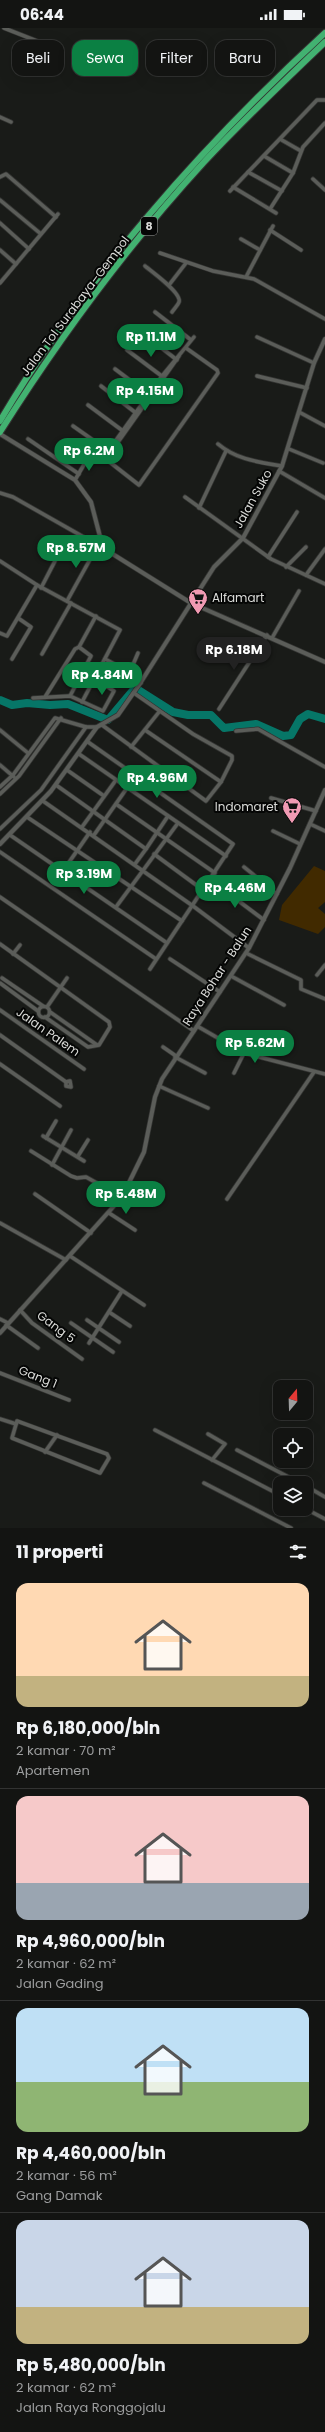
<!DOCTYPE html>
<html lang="id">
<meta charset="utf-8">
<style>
body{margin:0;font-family:Poppins,sans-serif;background:#1c1d1b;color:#f1f3f6;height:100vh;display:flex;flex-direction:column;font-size:15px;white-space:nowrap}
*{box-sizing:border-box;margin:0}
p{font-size:13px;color:#9d9e9f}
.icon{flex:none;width:22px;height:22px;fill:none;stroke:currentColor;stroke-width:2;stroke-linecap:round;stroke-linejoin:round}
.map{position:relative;height:1500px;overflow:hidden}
.sheet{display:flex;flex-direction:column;background:#131412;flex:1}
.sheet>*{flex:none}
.banner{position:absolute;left:12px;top:12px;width:301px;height:36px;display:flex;gap:8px}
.needle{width:26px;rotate:19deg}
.fabs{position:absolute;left:273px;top:1352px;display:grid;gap:8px}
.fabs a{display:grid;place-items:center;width:40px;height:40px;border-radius:8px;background:#131412;box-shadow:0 4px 16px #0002,0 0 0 1px #323332;font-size:20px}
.price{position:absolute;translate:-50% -34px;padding:0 9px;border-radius:14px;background:#0b8043;color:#fff;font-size:13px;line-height:26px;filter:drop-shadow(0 1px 2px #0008)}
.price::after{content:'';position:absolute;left:50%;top:24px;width:12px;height:9px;margin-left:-6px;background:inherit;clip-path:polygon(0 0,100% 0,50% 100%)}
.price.selected{background:#222;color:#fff}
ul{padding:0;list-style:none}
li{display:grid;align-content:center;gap:8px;height:212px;padding:0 16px}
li+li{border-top:1px solid #323332}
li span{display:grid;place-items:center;height:124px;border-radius:12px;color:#555}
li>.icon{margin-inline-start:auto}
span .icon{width:72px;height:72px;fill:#fffc;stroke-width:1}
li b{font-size:17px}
h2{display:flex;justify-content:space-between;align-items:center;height:48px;padding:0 16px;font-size:17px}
.tag{padding:0 14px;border-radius:12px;background:#131412;box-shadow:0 4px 16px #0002,0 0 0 1px #323332;font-size:14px;line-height:36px}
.tag.selected{background:#0b8043;color:#fff}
.status{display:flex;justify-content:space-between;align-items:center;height:28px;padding:0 20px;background:#131412;direction:ltr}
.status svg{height:11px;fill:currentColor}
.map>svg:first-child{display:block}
.green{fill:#412a00}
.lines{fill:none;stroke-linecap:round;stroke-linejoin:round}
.river{stroke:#067667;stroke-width:8}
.minor-casing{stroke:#343533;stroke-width:5}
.tertiary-casing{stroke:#343533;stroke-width:5.5}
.motorway-casing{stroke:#343533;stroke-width:8}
.minor{stroke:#5b5d59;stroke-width:3.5}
.tertiary{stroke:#5b5d59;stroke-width:4}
.motorway{stroke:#42b271;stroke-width:6}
.labels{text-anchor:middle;stroke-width:4;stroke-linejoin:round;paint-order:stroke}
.shield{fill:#050605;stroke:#9a9b99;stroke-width:1}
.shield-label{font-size:11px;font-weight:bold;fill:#dadbd8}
.street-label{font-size:12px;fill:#dadbd8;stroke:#050605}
.poi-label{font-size:12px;fill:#dadbd8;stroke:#050605;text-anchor:start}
</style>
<div class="status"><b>06:44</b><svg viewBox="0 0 49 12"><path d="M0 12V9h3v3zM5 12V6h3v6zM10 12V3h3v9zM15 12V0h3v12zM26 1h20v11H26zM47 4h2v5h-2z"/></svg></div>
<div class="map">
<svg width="325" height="1500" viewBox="0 0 325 1500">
<rect width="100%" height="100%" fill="#191b18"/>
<!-- green -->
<path class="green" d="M314,838L325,843V874L318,880L325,886V899L318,906L279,892L282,877Z"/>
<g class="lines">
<!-- river -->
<path class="river" d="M0,672L12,677L27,675L50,677L68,676L108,692L135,660L173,684L188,687H211L224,700L256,696L283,708L291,707L300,691L308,686L325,691"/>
<defs>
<g id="minor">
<path d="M4,0L60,22"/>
<path d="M0,89L11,94"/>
<path d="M280,111L301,123"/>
<path d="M264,128L293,145"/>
<path d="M248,144L282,163"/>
<path d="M0,149L6,146L56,189"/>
<path d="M313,151L325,162"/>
<path d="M233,159L276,185"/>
<path d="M230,163L317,72H325"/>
<path d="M0,172L41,206"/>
<path d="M270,181L293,145L303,119L325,95"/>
<path d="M0,195L29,221"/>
<path d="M270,202L301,222"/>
<path d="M241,211L260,222"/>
<path d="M0,222L16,236"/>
<path d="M160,225L213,243L254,251L325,291"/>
<path d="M145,238C152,244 182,265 179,274C178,277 174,281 172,284"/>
<path d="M246,249L273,198"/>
<path d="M0,255L58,186"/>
<path d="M169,257L186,235"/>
<path d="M155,284L191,312"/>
<path d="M141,304L177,332"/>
<path d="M257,309L314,335"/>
<path d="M127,322L163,349"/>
<path d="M115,341L151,368"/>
<path d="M257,348L307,360"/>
<path d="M101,358L136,385"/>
<path d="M88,377L123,403"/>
<path d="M299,384L325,398"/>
<path d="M73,398L110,424"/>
<path d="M28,411L79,446"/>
<path d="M218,416C237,432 259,434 282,438"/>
<path d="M289,421L323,435"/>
<path d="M104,429L162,348L194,309"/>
<path d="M106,431L179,328"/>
<path d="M279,443L325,470"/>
<path d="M75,452L93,421L139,457L218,345L217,342L186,320"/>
<path d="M0,465L13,469L103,520"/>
<path d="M185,469L271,531L325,556"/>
<path d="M199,480L226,423"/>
<path d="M268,529L297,484"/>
<path d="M0,533L37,557L120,602L82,674"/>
<path d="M286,539L306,519"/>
<path d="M306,547L325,521"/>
<path d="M41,560L55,533"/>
<path d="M67,573L98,517"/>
<path d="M0,605L7,608L37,557"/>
<path d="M272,610L299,563"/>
<path d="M138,625L126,653L132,656L141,655"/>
<path d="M42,626L71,575"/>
<path d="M12,631L31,599L18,590"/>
<path d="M105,631L118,638"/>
<path d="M134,665L193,706L232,728V732L221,754"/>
<path d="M70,668L91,628L79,619"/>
<path d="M45,669L75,621L79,619L96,588"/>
<path d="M33,670L70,668L103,683L114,663L95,651"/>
<path d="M219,681L267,607"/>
<path d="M102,697L206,773L221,754L145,702"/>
<path d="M0,702L28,725"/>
<path d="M236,703L258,701L325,739"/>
<path d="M88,714L233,816L150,941"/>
<path d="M131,719L159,684"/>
<path d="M79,726L226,828"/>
<path d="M0,737L14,749"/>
<path d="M67,742L104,768"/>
<path d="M56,757L146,821L168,788"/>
<path d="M0,759L13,747L55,690L86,699H97"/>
<path d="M131,762L139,749"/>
<path d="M0,766L19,748L61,690"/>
<path d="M271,770L316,783"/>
<path d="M43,773L193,878L249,920"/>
<path d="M116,776L215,845"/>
<path d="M27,789L182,893"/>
<path d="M310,796L325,803"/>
<path d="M82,799L116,752"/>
<path d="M0,801L41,762L86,699"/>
<path d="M273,803L300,816"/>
<path d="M10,807L167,915"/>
<path d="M94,807L127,760"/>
<path d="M0,824L156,931"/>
<path d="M154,826L203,862"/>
<path d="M135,836L146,821"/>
<path d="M244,839L255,848V852L277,866"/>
<path d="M63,843L90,804"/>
<path d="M216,856L264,892"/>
<path d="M0,869L194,1003"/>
<path d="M116,879L178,795"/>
<path d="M0,916L109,994L110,999L99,1017L88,1019L45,989"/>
<path d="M246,925L301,952V961L325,971"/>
<path d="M13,926L20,917"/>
<path d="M170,931L220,964"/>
<path d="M317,947L325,937"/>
<path d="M231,948L284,977"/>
<path d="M2,950L43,978"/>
<path d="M0,955L38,983"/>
<circle cx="44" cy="984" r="5.5"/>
<path d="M47,979L67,950"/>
<path d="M0,982L84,1041"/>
<path d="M50,984L97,1017"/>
<path d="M197,998L244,1025L325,1046"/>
<path d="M0,1007L66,1054L70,1053L71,1059L66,1058V1054"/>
<path d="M163,1019L176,1028"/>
<path d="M175,1029L205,1045"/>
<path d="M0,1036L60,1078"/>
<path d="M234,1045L244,1025"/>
<path d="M159,1058L208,1080"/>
<path d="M43,1108L84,1133"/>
<path d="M46,1110L56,1093"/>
<path d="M31,1123L71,1148L77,1150L86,1149L122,1169"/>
<path d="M78,1128L88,1112"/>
<path d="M52,1137L71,1102"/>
<path d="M35,1166L91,1205"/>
<path d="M227,1171L314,1044"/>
<path d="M109,1185L135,1202"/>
<path d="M0,1195L66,1232"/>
<path d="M70,1228L144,1277"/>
<path d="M20,1282L32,1295L82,1331"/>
<path d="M109,1284L130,1298"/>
<path d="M0,1291L8,1295"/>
<path d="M87,1292L119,1314"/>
<path d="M71,1295L113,1324"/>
<path d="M6,1297L38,1320"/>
<path d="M89,1315L122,1263"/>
<path d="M0,1345L69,1372"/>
<path d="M0,1391L16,1396"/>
<path d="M17,1393L107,1426L109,1430L100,1445L12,1410Z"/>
<path d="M155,1402L280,1467"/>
<path d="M208,1406L225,1416L212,1432"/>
<path d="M237,1422L300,1455"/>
<path d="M45,1424L57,1407"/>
<path d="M204,1455L291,1500"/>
<path d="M306,1458L325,1469"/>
<path d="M306,1481L325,1491"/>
</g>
<g id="tertiary">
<path d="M0,406L75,452L91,474L103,520L191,575L325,634"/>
<path d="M0,816L51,763L97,699L118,687L139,657L214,539L243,510L282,438L314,335L325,311"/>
<path d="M0,1305L122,1169L144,1124L155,1069L162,1051L249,920L290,840L325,762"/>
</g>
<g id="motorway">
<path d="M0,393C84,251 204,116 325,5"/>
<path d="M0,404C60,309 128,217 204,134C243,92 284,53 325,14"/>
</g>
</defs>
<!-- minor casing -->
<use href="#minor" class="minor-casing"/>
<!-- tertiary casing -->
<use href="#tertiary" class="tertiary-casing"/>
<!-- motorway casing -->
<use href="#motorway" class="motorway-casing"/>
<!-- minor -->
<use href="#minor" class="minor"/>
<!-- tertiary -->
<use href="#tertiary" class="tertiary"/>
<!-- motorway -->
<use href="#motorway" class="motorway"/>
</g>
<!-- icons -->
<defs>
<symbol id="supermarket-pin" viewBox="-11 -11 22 30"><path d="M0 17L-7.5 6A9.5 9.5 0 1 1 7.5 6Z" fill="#f19ab3" stroke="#050605"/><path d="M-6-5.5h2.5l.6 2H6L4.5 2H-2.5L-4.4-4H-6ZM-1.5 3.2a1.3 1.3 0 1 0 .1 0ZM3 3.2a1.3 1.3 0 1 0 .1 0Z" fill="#111"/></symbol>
</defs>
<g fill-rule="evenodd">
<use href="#supermarket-pin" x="187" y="559" width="22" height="30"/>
<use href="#supermarket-pin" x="281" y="768" width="22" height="30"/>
</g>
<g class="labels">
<!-- shield labels -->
<rect class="shield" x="141" y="189" width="16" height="18" rx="3"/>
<g class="shield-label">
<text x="149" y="202">8</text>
</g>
<!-- street labels -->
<g class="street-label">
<text transform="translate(75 278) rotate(-53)" y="4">Jalan Tol Surabaya–Gempol</text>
<text transform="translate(253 471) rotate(-61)" y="4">Jalan Suko</text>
<text transform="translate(217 948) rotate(-57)" y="4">Raya Bohar - Balun</text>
<text transform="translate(48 1004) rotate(35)" y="4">Jalan Palem</text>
<text transform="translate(56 1299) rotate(37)" y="4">Gang 5</text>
<text transform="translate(38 1349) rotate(22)" y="4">Gang 1</text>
</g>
<!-- poi labels -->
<g class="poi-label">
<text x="212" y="574">Alfamart</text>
<text x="278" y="783" text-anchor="end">Indomaret</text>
</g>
</g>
</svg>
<div class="fabs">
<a><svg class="needle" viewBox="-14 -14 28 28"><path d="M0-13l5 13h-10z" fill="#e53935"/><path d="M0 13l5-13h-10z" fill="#9d9e9f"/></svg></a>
<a><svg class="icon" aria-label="locate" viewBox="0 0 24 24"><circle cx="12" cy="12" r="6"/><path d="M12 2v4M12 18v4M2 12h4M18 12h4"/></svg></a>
<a><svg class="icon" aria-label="layers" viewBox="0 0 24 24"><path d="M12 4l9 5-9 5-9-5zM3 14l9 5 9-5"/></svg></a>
</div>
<b class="price" style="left:151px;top:330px">Rp 11.1M</b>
<b class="price" style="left:145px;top:384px">Rp 4.15M</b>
<b class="price" style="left:89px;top:444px">Rp 6.2M</b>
<b class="price" style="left:76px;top:541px">Rp 8.57M</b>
<b class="price selected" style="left:234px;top:643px">Rp 6.18M</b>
<b class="price" style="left:102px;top:668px">Rp 4.84M</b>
<b class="price" style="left:157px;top:771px">Rp 4.96M</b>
<b class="price" style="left:84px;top:867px">Rp 3.19M</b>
<b class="price" style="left:235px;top:881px">Rp 4.46M</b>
<b class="price" style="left:255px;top:1036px">Rp 5.62M</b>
<b class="price" style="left:126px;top:1187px">Rp 5.48M</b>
<div class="banner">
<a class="tag">Beli</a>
<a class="tag selected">Sewa</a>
<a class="tag">Filter</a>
<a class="tag">Baru</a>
</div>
</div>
<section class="sheet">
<h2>11 properti<svg class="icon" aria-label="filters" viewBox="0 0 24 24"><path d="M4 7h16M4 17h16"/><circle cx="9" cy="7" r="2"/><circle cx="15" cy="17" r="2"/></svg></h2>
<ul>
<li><span style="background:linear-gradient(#ffd9b3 75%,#c2b280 0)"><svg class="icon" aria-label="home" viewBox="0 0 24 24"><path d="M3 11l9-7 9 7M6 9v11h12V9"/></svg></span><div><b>Rp 6,180,000/bln</b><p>2 kamar · 70 m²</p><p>Apartemen</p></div></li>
<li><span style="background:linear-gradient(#f6c9c9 70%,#9aa5b1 0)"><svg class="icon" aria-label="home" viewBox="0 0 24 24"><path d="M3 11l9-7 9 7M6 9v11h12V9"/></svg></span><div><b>Rp 4,960,000/bln</b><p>2 kamar · 62 m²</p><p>Jalan Gading</p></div></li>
<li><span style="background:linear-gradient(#bfe0f5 60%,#8fb573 0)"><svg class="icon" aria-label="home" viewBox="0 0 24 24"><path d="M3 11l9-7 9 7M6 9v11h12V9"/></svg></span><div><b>Rp 4,460,000/bln</b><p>2 kamar · 56 m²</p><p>Gang Damak</p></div></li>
<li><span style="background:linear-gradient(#c9d6e8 70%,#c2b280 0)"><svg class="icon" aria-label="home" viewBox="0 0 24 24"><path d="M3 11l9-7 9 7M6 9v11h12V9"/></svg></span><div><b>Rp 5,480,000/bln</b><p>2 kamar · 62 m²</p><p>Jalan Raya Ronggojalu</p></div></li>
</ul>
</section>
